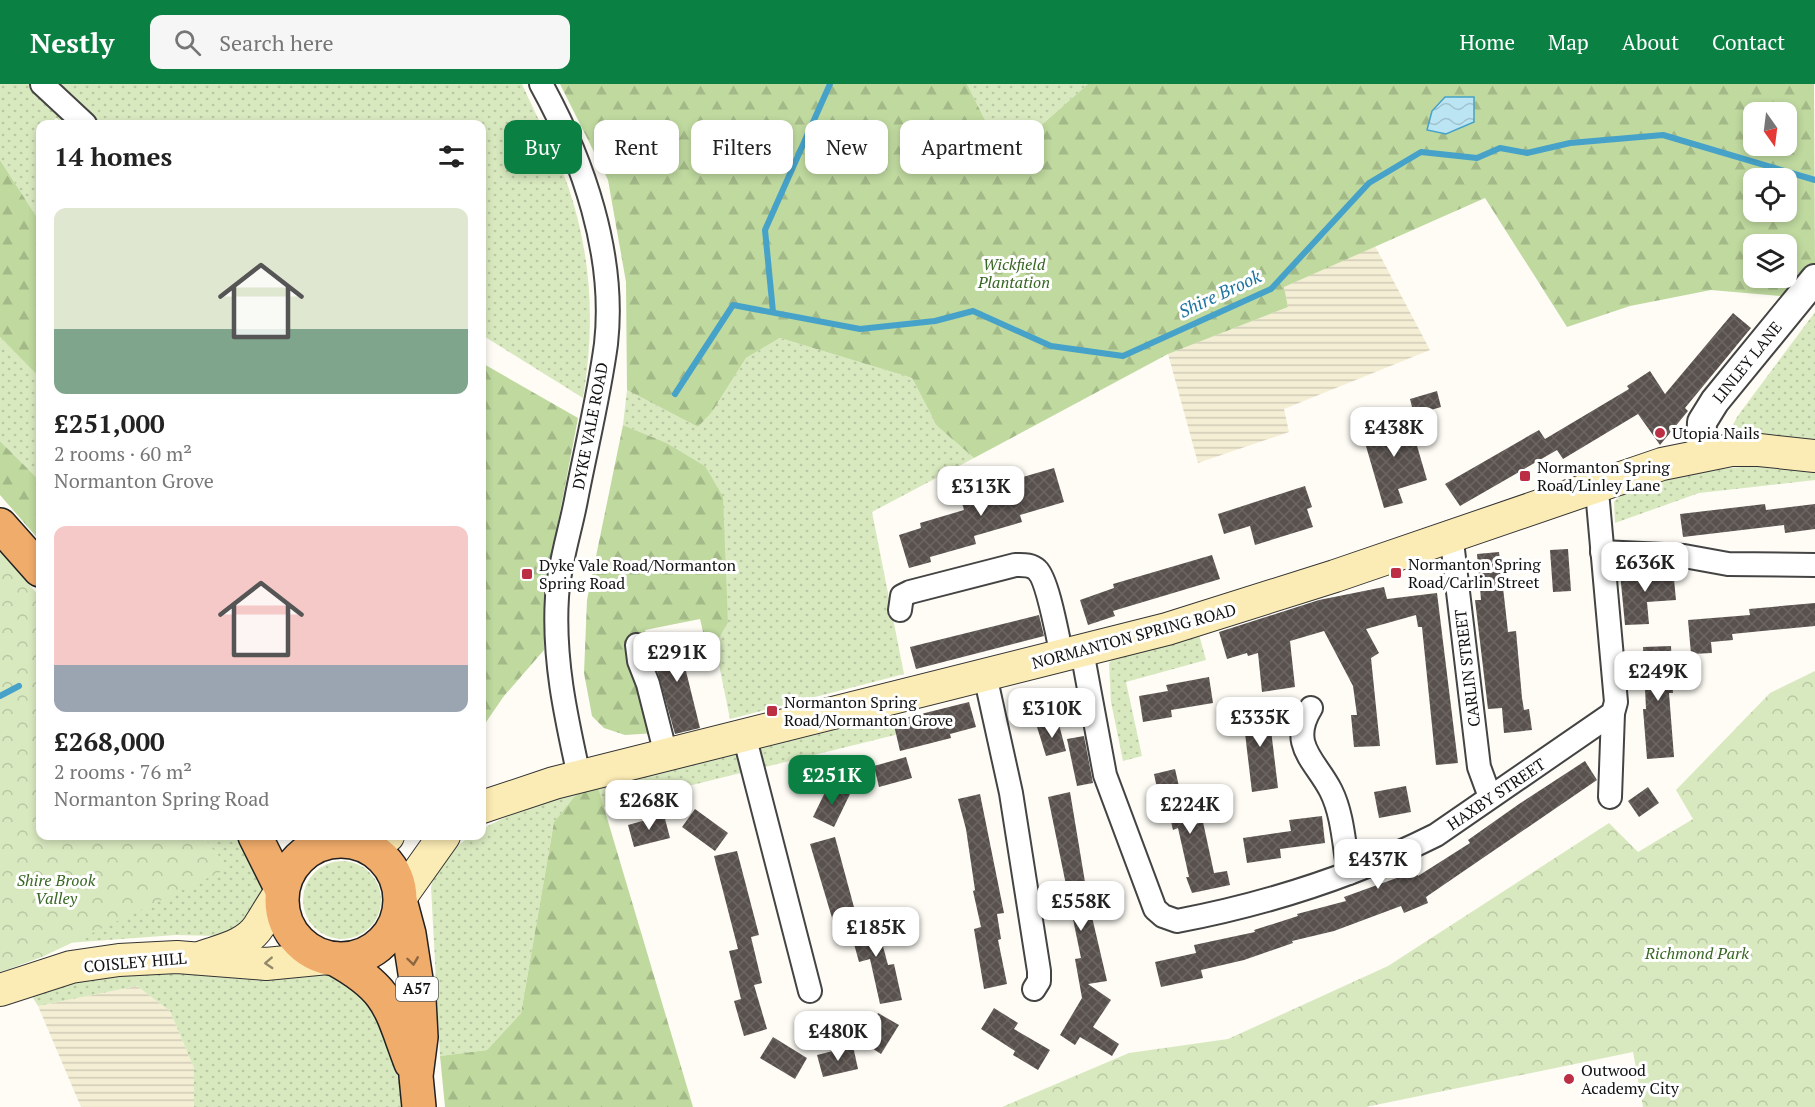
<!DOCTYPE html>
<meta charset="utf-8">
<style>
body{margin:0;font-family:"PT Serif",serif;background:#f6f6f6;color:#222;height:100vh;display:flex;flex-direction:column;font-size:22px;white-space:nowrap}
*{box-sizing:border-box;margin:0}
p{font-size:20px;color:#767676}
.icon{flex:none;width:33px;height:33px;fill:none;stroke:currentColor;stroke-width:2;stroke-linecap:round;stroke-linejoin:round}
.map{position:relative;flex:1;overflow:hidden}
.drawer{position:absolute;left:36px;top:36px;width:450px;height:720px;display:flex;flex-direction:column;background:#fff;border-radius:12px;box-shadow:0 3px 9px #0003}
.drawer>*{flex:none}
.banner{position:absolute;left:504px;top:36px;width:570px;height:54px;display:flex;gap:12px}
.needle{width:39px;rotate:166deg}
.controls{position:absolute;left:1743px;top:18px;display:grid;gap:12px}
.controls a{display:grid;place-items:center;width:54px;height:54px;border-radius:12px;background:#fff;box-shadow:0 3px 9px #0003;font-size:30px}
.price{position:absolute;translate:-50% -51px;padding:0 14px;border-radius:12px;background:#fff;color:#222;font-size:20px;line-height:39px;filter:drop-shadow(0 2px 3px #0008)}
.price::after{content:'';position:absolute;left:50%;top:36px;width:18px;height:14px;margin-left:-9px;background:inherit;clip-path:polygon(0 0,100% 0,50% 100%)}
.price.active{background:#0b8043;color:#fff}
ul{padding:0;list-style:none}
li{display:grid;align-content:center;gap:12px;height:318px;padding:0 18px}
li span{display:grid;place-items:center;height:186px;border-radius:12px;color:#555}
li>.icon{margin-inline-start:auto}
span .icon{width:108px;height:108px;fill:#fffc;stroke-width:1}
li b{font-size:26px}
h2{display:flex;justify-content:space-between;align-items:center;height:72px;padding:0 18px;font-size:26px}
.chip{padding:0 21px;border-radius:12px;background:#fff;box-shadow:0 3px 9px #0003;font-size:21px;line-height:54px}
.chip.active{background:#0b8043;color:#fff}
header{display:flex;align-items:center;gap:36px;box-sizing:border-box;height:84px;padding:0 30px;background:#0b8043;color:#fff}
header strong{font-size:28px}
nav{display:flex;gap:33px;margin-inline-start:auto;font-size:21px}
.search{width:420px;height:54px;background:#f6f6f6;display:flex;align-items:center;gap:15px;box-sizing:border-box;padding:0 21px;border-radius:12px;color:#767676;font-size:22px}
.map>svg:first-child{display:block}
.farmland{fill:url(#farmland-rules)}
.grass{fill:url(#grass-dots)}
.forest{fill:url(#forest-firs);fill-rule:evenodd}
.park{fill:url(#park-crowns)}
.water{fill:url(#water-waves);stroke:#46a2c8;stroke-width:1.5}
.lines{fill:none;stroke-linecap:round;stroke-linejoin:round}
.stream{stroke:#46a2c8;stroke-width:6}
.building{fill:url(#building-cross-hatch)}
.minor-casing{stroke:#444;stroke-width:26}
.tertiary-casing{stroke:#444;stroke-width:32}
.secondary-casing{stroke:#333;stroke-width:34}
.trunk-casing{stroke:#222;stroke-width:36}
.minor{stroke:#fff;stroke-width:22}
.tertiary{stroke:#fff;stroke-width:28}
.secondary{stroke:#fbebb4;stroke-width:32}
.trunk{stroke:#f0ac6b;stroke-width:33}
.oneway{stroke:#8c6642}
.oneway2{stroke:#92896b}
.poi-dot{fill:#bc2e44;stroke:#fff;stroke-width:2}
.labels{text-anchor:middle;stroke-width:6;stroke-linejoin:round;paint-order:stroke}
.shield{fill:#fff;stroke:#585858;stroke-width:1.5}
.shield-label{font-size:15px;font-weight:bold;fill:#111}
.park-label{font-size:16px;font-style:italic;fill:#386723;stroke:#fff}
.street-label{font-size:16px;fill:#111;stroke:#fff}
.poi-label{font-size:16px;fill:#111;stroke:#fff;text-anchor:start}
.water-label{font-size:18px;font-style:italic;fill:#1e749f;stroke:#fff}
</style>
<header>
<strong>Nestly</strong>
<div class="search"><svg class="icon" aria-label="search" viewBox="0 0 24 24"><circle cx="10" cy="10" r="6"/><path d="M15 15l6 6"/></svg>Search here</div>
<nav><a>Home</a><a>Map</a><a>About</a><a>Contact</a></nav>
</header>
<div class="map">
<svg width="1815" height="1023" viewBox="0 0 1815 1023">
<defs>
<pattern id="farmland-rules" width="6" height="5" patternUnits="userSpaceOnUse" patternTransform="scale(1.5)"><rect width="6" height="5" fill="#f4eed5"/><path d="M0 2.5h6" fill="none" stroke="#d0cbb6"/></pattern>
<pattern id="grass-dots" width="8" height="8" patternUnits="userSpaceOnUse" patternTransform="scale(1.5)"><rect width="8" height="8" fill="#d9e9bf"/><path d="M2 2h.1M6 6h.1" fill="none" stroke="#b9c7a3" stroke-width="1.8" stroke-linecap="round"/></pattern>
<pattern id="forest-firs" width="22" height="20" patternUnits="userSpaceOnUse" patternTransform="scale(1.5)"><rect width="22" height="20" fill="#bfd99f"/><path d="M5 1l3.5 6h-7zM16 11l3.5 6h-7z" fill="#a3b988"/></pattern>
<pattern id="park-crowns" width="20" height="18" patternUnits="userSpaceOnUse" patternTransform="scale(1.5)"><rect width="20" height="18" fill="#d9e9bf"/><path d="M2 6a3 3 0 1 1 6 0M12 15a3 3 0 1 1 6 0" fill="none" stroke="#b9c7a3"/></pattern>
<pattern id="water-waves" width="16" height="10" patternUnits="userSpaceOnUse" patternTransform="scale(1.5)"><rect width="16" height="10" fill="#bce5f4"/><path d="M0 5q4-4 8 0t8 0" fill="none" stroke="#a1c3d0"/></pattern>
<pattern id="building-cross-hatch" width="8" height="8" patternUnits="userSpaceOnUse" patternTransform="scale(1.5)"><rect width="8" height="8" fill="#59514e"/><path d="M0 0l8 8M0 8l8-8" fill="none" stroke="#6c6663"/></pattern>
</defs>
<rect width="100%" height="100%" fill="#fefcf5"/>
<!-- farmland -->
<g class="farmland">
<path d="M1375,162L1430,266L1284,325L1289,348L1198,379L1168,270L1288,223L1284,203Z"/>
<path d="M137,902L170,927L194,984V1023H81L38,922Z"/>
</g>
<!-- grass -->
<g class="grass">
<path d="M0,0H522C537,34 557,69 569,105C592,174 595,243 583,314L482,251V40H64L56,34L50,40H40V138L0,76Z"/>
<path d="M967,0H1088L1037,45L990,46Z"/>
<path d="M1815,228V359L1745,351L1733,341L1737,333Z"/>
<path d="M0,253L40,294V397L0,357Z"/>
<path d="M780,254L912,294L937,342L974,374L872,428L904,590L730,635L715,561L728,539L724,477L705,382L667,359L623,341L627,306L698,343L712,328L746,274Z"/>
<path d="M1754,382L1815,387V396L1699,409L1615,439L1614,418C1634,394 1722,384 1754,382Z"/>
<path d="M1198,547L1206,576L1126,598L1142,672L1123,677L1111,618L1109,579L1119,569Z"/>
<path d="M893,619L899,650L603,723L596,698L574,713L554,738L521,929L487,966L440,972L431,803L438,778L470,752H482V745L537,717L596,697Z"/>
<path d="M202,752H249L267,803L249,838L219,852L176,851L67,859L44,872L0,888L10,762L228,784Z"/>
<circle cx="342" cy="816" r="39"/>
<path d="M107,882L319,885L353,894L377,917L399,977L401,1023H194V984L170,927L137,902L38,922L30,909Z"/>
</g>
<!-- forest -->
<g class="forest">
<path d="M560,0H967L990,46L1037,45L1088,0H1814L1815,187L1793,213L1711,206L1630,222L1567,243L1485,114L1284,203L1288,223L1168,270L974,374L937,342L912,294L780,254L746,274L712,328L698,343L627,306L626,198L608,96ZM1754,28H1786V62H1754ZM1754,94H1786V128H1754ZM1754,160H1786V194H1754Z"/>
<path d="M0,76L40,138V294L0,253Z"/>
<path d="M482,279L578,334L547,496L544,566L504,612L482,644Z"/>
<path d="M623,341L667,359L705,382L723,413L728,539L715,561L707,564L700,535L645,546L671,648L625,651L604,644L592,632L584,589L587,516Z"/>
<path d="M0,357L40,397V457L0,411Z"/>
<path d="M596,697L693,1023H445L440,972L487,966L521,929L554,738L574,713Z"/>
</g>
<!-- park -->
<g class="park">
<path d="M0,467L40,513V752H202L229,784L44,872L0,888Z"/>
<path d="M1815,587V1023H1643L1633,968L1366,1023H1002L1129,969L1228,955L1388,882L1609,739L1638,768L1693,735L1676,706L1770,609Z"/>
</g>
<!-- water -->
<path class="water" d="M1445,13H1474V38L1446,50L1427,46L1432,27Z"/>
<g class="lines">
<!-- stream -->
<g class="stream">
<path d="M773,228L765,146L830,0"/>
<path d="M675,310L733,221L860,245L935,237L973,227L1051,262L1123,272L1271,205L1369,99L1421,68L1477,74L1500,64L1527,69L1570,59L1663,51L1815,96"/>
<path d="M0,612L19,602"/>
</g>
</g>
<!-- building -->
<g class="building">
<path d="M1733,229L1751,244L1685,324L1688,327L1660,361L1638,330L1563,375L1557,366L1460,422L1445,400L1539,346L1545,355L1629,305L1627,302L1650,287L1665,310Z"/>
<path d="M1437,307L1441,323L1414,331L1410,315Z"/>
<path d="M1408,331L1427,396L1398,405L1403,419L1384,424L1361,345Z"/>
<path d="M1054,384L1064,418L1020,431L1022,438L974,452L976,460L930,473L931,478L909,484L899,451L921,444L920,439L964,426L962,419L1011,404L1009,397Z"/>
<path d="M1305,402L1312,423L1307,425L1313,443L1255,461L1250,442L1224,450L1218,430Z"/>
<path d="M1765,420L1766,426L1815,420V445L1785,449L1784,441L1683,453L1680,430Z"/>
<path d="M1568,465L1571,507L1553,508L1550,466Z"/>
<path d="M1499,468L1508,548L1516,547L1522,614L1524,626L1529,625L1532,646L1504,649L1502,624L1488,625L1475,516H1481L1477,470Z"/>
<path d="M1212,471L1220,495L1113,527L1115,532L1088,541L1080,516L1114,504L1113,500Z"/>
<path d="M1673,485L1676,516L1647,518L1649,540L1625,541L1620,489Z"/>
<path d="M1384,503L1387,515L1437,509L1458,679L1436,681L1422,543H1418L1416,531L1366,545L1379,569L1371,574L1380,662L1354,663L1351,631H1357L1353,602L1324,547L1290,557L1295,603L1262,608L1258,569L1248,572L1247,569L1227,575L1219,548L1319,516Z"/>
<path d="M1815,519V542L1732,550L1733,556L1711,558L1712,569L1691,570L1688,536L1750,531L1749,525Z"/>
<path d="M1039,531L1044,552L916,585L910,563Z"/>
<path d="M687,549L692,569L682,571L700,644L675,650L651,565L670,560L668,554Z"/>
<path d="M1671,562L1673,609H1669L1674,673L1647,675L1643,625H1646L1643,563Z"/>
<path d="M1209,593L1213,619L1171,626L1172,633L1143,638L1139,612L1168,607L1166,601Z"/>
<path d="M969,618L976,643L950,650L951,654L900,667L893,637Z"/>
<path d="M1268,621L1278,704L1252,708L1242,624Z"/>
<path d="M1058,637L1066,667L1046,672L1037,643Z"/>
<path d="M1084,652L1093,699L1077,702L1067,655Z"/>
<path d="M906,673L912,694L879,703L874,682Z"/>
<path d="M1585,677L1597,696L1426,813L1428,819L1404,829L1401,822L1334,847L1292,857L1293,859L1244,876L1201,886L1203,894L1161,903L1155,878L1196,869L1194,861L1255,848L1254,846L1298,832L1297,830L1346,817L1344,813L1416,787L1418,792L1470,759L1468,756L1519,720Z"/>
<path d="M1175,685L1181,711L1189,709L1196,740L1203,738L1214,789L1227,787L1230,801L1192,809L1186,793H1189L1178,744L1173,746L1166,717L1160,719L1154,690Z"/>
<path d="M829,700L850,710L834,743L813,733Z"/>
<path d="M1406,702L1411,728L1379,734L1374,708Z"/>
<path d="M1648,703L1659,719L1639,733L1628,717Z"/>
<path d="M1070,708L1088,816L1107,897L1088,900L1111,916L1093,943L1119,960L1112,972L1080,953L1075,961L1060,951L1082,914L1075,875L1081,874L1048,713Z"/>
<path d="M980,710L1004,829L997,830L1001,855L998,856L1007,900L984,905L974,845L981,843L973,807L975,806L966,745L958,715Z"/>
<path d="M695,725L728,749L715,767L682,743Z"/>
<path d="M664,731L670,754L634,763L628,741Z"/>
<path d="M1322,732L1325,759L1280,765L1281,774L1247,779L1243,754L1291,747L1289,736Z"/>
<path d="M835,753L858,838L835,844L810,760Z"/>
<path d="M737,767L759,851L751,853L762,899L754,901L767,945L744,952L734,917L741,915L729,867L738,865L714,772Z"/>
<path d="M874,829L888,881L894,880L902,916L880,920L870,875L859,878L849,842L863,839L861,832Z"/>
<path d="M994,924L1018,939L1014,945L1050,966L1038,986L1013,971L1015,967L981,945Z"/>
<path d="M878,929L899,941L881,970L861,957Z"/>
<path d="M773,953L807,974L795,995L760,974Z"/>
<path d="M853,962L858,985L823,993L817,971Z"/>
</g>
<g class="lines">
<defs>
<g id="minor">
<path d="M42,0L85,40"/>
<path d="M541,0C583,76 616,171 606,260C599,312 586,364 576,416C570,448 559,480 557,513C553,575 566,633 579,692"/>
<path d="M1449,453L1453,466L1479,683L1490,713"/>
<path d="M1602,468L1684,472L1728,480L1815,481"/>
<path d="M900,526L902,512L910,508L1015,481C1023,481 1031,480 1037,486C1048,496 1058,555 1062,572"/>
<path d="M637,561L639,577L648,600L666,671"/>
<path d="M1082,567L1105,691L1155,825L1163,832L1177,837C1267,820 1354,792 1436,751L1613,629L1616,618L1598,418L1594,403"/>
<path d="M985,591L1011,709L1039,887V897L1034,905"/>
<path d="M1311,624C1288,661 1316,677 1331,707C1343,731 1344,762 1349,789"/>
<path d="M744,651L810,907"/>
<path d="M1610,713L1613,629"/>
</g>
<path id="tertiary" d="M1701,370L1702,338L1715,317L1815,195"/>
<g id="secondary">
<path d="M482,723L554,699L1167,545L1335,492L1662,380L1731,366H1759L1815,372"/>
<path d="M355,758L388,752"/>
<path d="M400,814L444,752"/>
<path d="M202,873C222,866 247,861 259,842C267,830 273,818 282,806"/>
<path d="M0,906L71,883L119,876L177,873L266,880L328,874"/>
</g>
<g id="trunk">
<path d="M0,441L40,486"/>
<path d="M255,752L282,806"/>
<circle cx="341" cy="816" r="59"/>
<path d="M401,820L409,850L419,915L421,953L416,992L419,1023"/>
<path d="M335,875C391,906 390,924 411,979"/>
</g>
</defs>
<!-- minor casing -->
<use href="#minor" class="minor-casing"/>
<!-- tertiary casing -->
<use href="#tertiary" class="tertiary-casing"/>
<!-- secondary casing -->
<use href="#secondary" class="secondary-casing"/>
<!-- trunk casing -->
<use href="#trunk" class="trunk-casing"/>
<!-- minor -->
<use href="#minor" class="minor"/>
<!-- tertiary -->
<use href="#tertiary" class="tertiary"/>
<!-- secondary -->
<use href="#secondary" class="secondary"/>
<!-- trunk -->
<use href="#trunk" class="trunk"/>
</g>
<!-- one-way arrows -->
<defs><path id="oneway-chevron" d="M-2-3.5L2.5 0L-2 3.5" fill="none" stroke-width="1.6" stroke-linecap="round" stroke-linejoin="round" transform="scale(1.5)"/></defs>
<use class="oneway" href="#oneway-chevron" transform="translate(413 877) rotate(82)"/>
<use class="oneway2" href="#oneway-chevron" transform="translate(269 879) rotate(177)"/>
<!-- markers -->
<g class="poi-dot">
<circle cx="1660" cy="349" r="6"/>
<rect x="1519" y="386" width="12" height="12" rx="3"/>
<rect x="1390" y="483" width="12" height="12" rx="3"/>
<rect x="521" y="484" width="12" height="12" rx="3"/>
<rect x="766" y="621" width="12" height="12" rx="3"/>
<circle cx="1569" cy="995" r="6"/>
</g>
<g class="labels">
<!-- shield labels -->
<rect class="shield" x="396" y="893" width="42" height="24" rx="4.5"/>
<g class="shield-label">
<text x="417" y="910">A57</text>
</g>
<!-- park labels -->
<g class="park-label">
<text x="1014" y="186">Wickfield<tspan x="1014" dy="18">Plantation</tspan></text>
<text x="56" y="802">Shire Brook<tspan x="56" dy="18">Valley</tspan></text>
<text x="1697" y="875">Richmond Park</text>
</g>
<!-- street labels -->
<g class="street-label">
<text transform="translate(1747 278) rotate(-51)" y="6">LINLEY LANE</text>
<text transform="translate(590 342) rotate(-79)" y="6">DYKE VALE ROAD</text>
<text transform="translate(1134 552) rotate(-15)" y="6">NORMANTON SPRING ROAD</text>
<text transform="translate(1467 584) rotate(-97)" y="6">CARLIN STREET</text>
<text transform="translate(1496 710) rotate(-34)" y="6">HAXBY STREET</text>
<text transform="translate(135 878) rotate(-5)" y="6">COISLEY HILL</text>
</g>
<!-- poi labels -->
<g class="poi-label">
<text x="1672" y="355">Utopia Nails</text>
<text x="1537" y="389">Normanton Spring<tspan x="1537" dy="18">Road/Linley Lane</tspan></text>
<text x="1408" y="486">Normanton Spring<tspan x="1408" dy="18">Road/Carlin Street</tspan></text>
<text x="539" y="487">Dyke Vale Road/Normanton<tspan x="539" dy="18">Spring Road</tspan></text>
<text x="784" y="624">Normanton Spring<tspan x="784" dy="18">Road/Normanton Grove</tspan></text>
<text x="1581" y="992">Outwood<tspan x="1581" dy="18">Academy City</tspan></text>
</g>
<!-- water labels -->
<g class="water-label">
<text transform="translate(1220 210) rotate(-25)" y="6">Shire Brook</text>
</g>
</g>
</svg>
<div class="controls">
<a><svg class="needle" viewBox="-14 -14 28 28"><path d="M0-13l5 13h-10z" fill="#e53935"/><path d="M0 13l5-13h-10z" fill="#767676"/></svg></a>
<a><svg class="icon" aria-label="locate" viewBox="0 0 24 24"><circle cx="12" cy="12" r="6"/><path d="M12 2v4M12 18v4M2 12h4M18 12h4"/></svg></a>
<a><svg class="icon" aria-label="layers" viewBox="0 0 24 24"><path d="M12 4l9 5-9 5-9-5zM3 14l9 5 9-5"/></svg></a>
</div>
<b class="price" style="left:1394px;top:374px">£438K</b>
<b class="price" style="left:981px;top:433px">£313K</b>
<b class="price" style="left:1645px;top:509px">£636K</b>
<b class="price" style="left:677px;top:599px">£291K</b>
<b class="price" style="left:1658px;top:618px">£249K</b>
<b class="price" style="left:1052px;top:655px">£310K</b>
<b class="price" style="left:1260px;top:664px">£335K</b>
<b class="price active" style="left:832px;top:722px">£251K</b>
<b class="price" style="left:649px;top:747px">£268K</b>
<b class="price" style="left:1190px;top:751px">£224K</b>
<b class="price" style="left:1378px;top:806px">£437K</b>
<b class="price" style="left:1081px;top:848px">£558K</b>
<b class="price" style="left:876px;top:874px">£185K</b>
<b class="price" style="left:838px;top:978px">£480K</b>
<div class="banner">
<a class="chip active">Buy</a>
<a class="chip">Rent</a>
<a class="chip">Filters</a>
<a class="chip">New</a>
<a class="chip">Apartment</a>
</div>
<section class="drawer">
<h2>14 homes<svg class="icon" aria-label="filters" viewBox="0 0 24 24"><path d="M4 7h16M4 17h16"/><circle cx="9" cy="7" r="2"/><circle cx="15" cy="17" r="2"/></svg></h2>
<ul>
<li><span style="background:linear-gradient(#dfe7d0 65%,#7fa58c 0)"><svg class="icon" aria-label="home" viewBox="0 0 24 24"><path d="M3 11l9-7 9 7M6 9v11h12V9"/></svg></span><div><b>£251,000</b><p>2 rooms · 60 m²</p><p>Normanton Grove</p></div></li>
<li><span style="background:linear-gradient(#f6c9c9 75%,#9aa5b1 0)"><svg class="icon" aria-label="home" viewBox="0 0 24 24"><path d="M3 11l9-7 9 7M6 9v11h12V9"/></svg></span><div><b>£268,000</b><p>2 rooms · 76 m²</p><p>Normanton Spring Road</p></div></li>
</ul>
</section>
</div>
